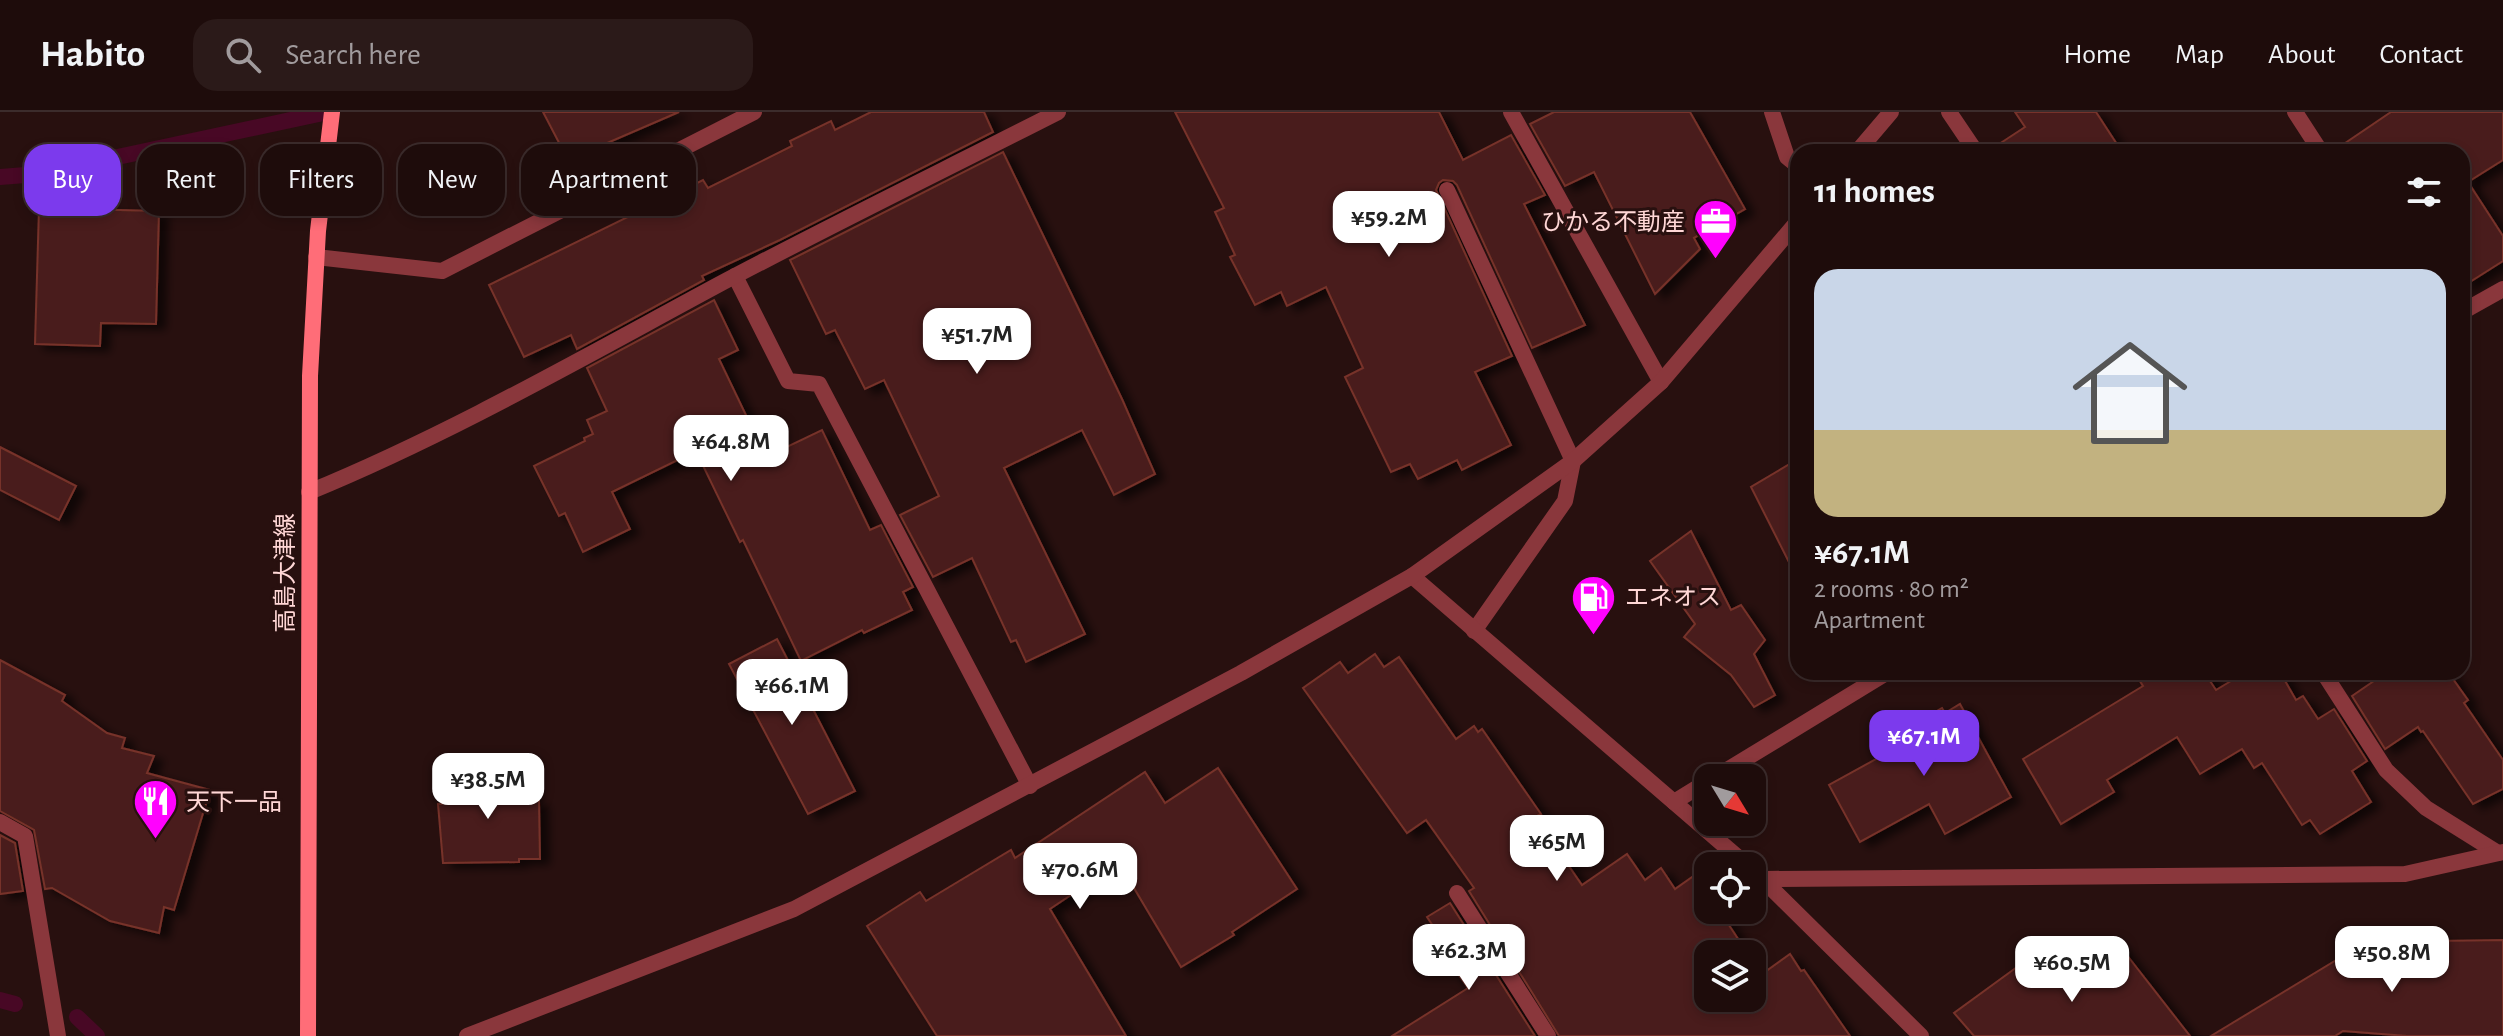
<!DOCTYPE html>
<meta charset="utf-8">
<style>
body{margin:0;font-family:"Alegreya Sans","Noto Sans JP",sans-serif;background:#2b1a19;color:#f1f3f6;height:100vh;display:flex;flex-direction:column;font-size:30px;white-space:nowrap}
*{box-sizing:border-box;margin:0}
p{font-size:26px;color:#a19b9d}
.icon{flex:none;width:44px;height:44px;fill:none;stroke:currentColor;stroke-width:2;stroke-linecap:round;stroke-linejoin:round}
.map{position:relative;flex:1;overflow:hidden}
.drawer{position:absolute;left:1790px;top:32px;width:680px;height:536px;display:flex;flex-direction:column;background:#1e0c0b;border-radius:24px;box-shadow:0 4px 12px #0003,0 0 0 2px #3c2c2c}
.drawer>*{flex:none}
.banner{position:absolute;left:24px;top:32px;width:760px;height:72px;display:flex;gap:16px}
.needle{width:52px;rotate:128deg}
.buttons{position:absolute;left:1694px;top:652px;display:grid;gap:16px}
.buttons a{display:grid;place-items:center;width:72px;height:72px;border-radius:16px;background:#1e0c0b;box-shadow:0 4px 12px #0003,0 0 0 2px #3c2c2c;font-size:40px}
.price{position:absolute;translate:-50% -68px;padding:0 18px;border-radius:16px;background:#fff;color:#222;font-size:26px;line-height:52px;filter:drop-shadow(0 2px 4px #0008)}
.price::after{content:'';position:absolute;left:50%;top:48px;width:24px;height:18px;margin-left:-12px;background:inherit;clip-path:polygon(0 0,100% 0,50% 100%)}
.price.active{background:#7c3aed;color:#fff}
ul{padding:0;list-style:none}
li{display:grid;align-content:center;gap:16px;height:424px;padding:0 24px}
li span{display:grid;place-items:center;height:248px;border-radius:24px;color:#555}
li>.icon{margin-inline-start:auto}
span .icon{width:144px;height:144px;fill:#fffc;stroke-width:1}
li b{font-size:34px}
h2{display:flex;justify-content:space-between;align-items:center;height:96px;padding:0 24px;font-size:34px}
.tag{padding:0 28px;border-radius:24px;background:#1e0c0b;box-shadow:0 4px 12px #0003,0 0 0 2px #3c2c2c;font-size:28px;line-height:72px}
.tag.active{background:#7c3aed;color:#fff}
header{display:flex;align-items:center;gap:48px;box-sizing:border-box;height:112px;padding:0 40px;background:#1e0c0b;border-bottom:2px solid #3c2c2c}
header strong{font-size:38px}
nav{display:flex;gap:44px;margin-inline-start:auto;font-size:28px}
.search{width:560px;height:72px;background:#2b1a19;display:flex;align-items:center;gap:20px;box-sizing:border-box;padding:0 28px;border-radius:24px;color:#a19b9d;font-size:30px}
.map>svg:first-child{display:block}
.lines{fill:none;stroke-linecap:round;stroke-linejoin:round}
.stream{stroke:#480825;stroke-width:16}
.building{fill:#4a1f1a;stroke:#77322a;stroke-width:2;filter:url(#shadow)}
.minor{stroke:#8a373c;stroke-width:16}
.tertiary{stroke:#8a373c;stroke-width:16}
.secondary{stroke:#ff6d78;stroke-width:16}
.labels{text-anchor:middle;stroke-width:6;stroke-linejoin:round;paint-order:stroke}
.poi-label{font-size:24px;fill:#ffd7d6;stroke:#28100f;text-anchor:start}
.street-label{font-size:24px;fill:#ffd7d6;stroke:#28100f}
</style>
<header>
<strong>Habito</strong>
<div class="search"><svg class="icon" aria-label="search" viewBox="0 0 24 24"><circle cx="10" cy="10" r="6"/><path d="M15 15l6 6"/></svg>Search here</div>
<nav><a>Home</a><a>Map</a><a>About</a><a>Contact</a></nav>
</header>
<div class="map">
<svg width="2503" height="924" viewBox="0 0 2503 924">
<defs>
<filter id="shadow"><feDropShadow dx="9" dy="5" stdDeviation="4" flood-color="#0009"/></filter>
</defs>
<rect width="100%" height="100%" fill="#28100f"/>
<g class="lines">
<!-- stream -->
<g class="stream">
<path d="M0,65L38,62L328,0"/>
<path d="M0,888L15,892"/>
<path d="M77,905L97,924"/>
</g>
</g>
<!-- building -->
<g class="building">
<path d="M543,0H679L568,48Z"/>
<path d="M871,0H984L993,20L780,128L702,164L704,168L577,237L571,223L524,245L489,173L703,68L708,76L792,34L790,29L831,9L835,18Z"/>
<path d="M1175,0H1439L1463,48L1511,23L1545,83L1524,92L1585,213L1532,236L1457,73L1453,69L1443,68L1439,71L1436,78L1512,244L1475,260L1511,333L1462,358L1457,348L1418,367L1410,352L1391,360L1345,265L1363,256L1326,175L1287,194L1281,180L1255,193L1230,145L1235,143L1215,100L1224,96Z"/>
<path d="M1554,0H1690L1745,97L1694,126L1700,137L1655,182L1594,60L1565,74L1530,12Z"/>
<path d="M2015,0H2096L2122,40H1987L2025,15Z"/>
<path d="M2391,0H2503V48L2468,70L2503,124V149L2462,175V40H2332Z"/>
<path d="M1003,40L1122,287L1155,362L1114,383L1082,318L1004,356L1085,522L1026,550L1016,528L1011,530L972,446L933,465L900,403L939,384L884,268L865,277L835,218L826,222L790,148Z"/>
<path d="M39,96L159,99L156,212L101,211L100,234L35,232Z"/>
<path d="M714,188L738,238L719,247L766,345L822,318L870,418L881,413L913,475L903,480L912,498L864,521L862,518L801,549L743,428L740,430L696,339L612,380L630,417L583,440L565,401L559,404L534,354L585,329L584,326L593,322L587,308L607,299L587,256Z"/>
<path d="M0,335L76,374L59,408L0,378Z"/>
<path d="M1798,347V468L1751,375Z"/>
<path d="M1691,419L1731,498L1741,493L1765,528L1754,542L1775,583L1754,595L1731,563L1684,525L1695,512L1650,449Z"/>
<path d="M777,527L855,679L808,702L729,552Z"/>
<path d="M1375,542L1384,555L1399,545L1456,627L1474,614L1478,620L1482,617L1541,702L1535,705L1582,773L1627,742L1645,768L1661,756L1675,777L1695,763L1708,782V798H1719L1748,842H1708V886H1752V847L1762,862L1790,842L1801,859L1804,858L1850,924H1559L1469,779L1474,776L1426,708L1407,721L1303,576L1340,550L1348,561Z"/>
<path d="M0,548L65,583L62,589L107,621L125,626L122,636L154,644L147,661L210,678L174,798L164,795L159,821L110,809L52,776L45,777L34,718L0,699Z"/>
<path d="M2134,560H2204L2216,578L2246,560H2280L2296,588L2303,584L2318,607L2334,597L2367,649L2352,659L2371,690L2320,722L2310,708L2302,713L2262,651L2254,656L2242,637L2200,662L2177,625L2107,668L2114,680L2061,712L2023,647L2143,574Z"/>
<path d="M2387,560H2448L2468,588L2464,591L2503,648V677L2473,692L2423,619L2421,620L2418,615L2385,637L2352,584Z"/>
<path d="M1960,592L2011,685L1945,722L1929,692L1860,730L1829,673L1894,637L1888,626L1942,596L1945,601Z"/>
<path d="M1218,656L1297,777L1232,820L1234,823L1181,855L1119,751L1050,797L1126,924H937L867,814L920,780L926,789L1011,738L1015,746L1145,660L1165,691Z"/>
<path d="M528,665V689H539L540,747H519V750L443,751L438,692H442V666Z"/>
<path d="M0,723L15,731L23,779L0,782Z"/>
<path d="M1450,791L1535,924H1392L1468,876L1453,855L1458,851L1427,805Z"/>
<path d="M2503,828V924H2407L2343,919L2335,924H2211L2366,830Z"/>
<path d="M2119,833L2190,924H1974L1954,901L2028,847L2034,854L2039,850L2053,868L2060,862L2068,872Z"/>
</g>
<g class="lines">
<!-- minor -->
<g class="minor">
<path d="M1511,0L1661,270"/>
<path d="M1772,0L1787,45L1798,54"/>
<path d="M1949,0L1976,40"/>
<path d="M2295,0L2321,40"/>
<path d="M1447,78L1573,349L1565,389L1474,519"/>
<path d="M316,145L442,159L754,0"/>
<path d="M735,164L788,269L819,272L1030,674"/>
<path d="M2462,200L2503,177"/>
<path d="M309,380C448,323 584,245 716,174C829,114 944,58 1058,0"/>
<path d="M1412,464L1748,754"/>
<path d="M2323,560L2386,658L2426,696L2498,741"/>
<path d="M1714,666L1888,560"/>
<path d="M1674,690L1708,669"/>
<path d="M0,710L25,724L58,924"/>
<path d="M1759,764L1921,924"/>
<path d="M1764,767L2405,762L2503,740"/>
<path d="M1457,781L1548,924"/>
</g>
<!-- tertiary -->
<g class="tertiary">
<path d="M1857,40L1891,0"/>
<path d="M467,924L794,797L1241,561L1412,464L1573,349L1661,270L1798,109"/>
</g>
<!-- secondary -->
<path class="secondary" d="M308,924L310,264L318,119L332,0"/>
</g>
<!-- icons -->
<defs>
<symbol id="office-pin" viewBox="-11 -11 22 30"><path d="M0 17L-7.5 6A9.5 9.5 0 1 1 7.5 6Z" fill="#ff02fe" stroke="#28100f"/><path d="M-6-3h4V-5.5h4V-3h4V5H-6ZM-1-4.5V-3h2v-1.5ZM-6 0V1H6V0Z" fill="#fff"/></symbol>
<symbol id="fuel-pin" viewBox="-11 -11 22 30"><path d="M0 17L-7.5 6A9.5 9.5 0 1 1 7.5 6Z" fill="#ff02fe" stroke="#28100f"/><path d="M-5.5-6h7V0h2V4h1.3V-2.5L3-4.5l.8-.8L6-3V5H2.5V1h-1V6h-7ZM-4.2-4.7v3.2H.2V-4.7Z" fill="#fff"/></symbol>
<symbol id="restaurant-pin" viewBox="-11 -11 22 30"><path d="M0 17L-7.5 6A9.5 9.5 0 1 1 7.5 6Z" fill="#ff02fe" stroke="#28100f"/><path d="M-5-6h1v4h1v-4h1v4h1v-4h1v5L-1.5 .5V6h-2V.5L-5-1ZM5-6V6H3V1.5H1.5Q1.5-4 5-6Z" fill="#fff"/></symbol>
</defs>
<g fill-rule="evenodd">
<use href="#office-pin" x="1690" y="84" width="51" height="69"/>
<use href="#fuel-pin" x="1568" y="460" width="51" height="69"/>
<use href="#restaurant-pin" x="130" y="664" width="51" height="69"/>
</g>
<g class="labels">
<!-- poi labels -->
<g class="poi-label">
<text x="1685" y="118" text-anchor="end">ひかる不動産</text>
<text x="1625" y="493">エネオス</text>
<text x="186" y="698">天下一品</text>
</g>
<!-- street labels -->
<g class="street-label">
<text transform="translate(285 461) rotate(-90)" y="8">高島大津線</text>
</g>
</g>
</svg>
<div class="buttons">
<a><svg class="needle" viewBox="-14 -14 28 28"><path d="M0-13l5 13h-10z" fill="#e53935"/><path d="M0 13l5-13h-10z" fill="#a19b9d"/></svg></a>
<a><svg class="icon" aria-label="locate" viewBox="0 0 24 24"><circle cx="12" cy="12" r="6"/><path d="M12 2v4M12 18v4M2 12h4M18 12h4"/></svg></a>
<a><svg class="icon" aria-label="layers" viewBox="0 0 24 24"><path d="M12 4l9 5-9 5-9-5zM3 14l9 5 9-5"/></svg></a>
</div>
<b class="price" style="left:1389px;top:147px">¥59.2M</b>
<b class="price" style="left:977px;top:264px">¥51.7M</b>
<b class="price" style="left:731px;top:371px">¥64.8M</b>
<b class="price" style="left:792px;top:615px">¥66.1M</b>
<b class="price active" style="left:1924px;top:666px">¥67.1M</b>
<b class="price" style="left:488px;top:709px">¥38.5M</b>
<b class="price" style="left:1557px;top:771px">¥65M</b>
<b class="price" style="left:1080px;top:799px">¥70.6M</b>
<b class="price" style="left:1469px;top:880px">¥62.3M</b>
<b class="price" style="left:2392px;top:882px">¥50.8M</b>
<b class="price" style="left:2072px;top:892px">¥60.5M</b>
<div class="banner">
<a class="tag active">Buy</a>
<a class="tag">Rent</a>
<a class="tag">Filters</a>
<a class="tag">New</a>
<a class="tag">Apartment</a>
</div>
<section class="drawer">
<h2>11 homes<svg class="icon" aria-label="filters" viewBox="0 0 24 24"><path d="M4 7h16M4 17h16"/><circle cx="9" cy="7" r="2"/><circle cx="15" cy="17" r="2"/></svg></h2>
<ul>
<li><span style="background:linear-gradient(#c9d6e8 65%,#c2b280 0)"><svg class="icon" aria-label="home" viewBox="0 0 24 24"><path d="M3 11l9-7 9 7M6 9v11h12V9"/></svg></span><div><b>¥67.1M</b><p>2 rooms · 80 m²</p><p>Apartment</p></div></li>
</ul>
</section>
</div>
